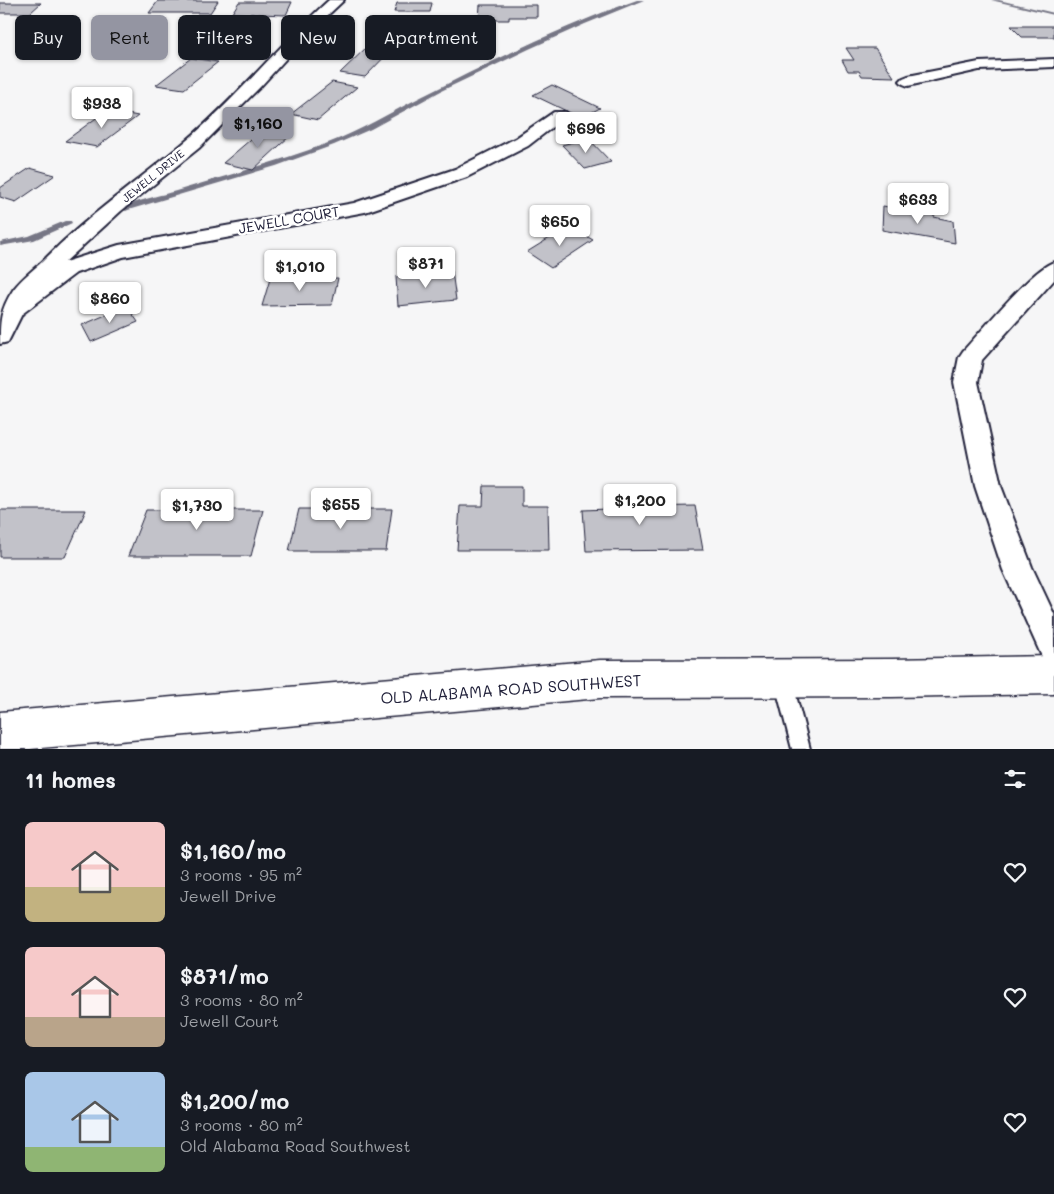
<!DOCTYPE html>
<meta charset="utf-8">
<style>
body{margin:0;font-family:Mali,sans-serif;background:#242831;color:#f1f3f6;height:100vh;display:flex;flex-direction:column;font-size:19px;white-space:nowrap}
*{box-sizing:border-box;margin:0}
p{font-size:16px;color:#9ea1a6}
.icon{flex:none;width:28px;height:28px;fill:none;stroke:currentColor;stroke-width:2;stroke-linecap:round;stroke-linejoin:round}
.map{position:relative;height:749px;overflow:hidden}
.drawer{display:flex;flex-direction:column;background:#171b24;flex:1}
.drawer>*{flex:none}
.top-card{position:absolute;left:15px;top:15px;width:500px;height:45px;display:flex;gap:10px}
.price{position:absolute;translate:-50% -42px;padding:0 11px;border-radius:5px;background:#fff;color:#222;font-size:16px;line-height:32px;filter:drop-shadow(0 1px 2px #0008)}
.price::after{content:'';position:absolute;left:50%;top:30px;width:15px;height:11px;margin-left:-8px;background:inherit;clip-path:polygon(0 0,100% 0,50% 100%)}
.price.on{background:#9495a2;color:#111}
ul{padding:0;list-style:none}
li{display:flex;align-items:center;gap:15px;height:125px;padding:0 25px}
li span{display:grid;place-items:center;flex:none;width:140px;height:100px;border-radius:8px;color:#555}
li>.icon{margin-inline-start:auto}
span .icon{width:60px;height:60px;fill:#fffc;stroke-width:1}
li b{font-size:21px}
h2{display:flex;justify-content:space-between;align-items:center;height:60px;padding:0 25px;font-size:21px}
.pill{padding:0 18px;border-radius:8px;background:#171b24;box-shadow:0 1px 4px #0004;font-size:18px;line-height:45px}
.pill.on{background:#9495a2;color:#111}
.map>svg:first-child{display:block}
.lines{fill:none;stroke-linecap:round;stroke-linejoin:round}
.stream{fill:#767685;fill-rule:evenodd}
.building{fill:#c2c2c9;stroke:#22223b}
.lane-casing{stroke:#22223b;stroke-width:4}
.street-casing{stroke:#22223b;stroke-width:4}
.secondary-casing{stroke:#22223b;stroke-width:3}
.lane{fill:#fff;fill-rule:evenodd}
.street{fill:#fff;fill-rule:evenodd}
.secondary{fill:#fff;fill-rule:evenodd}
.labels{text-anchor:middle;stroke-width:5;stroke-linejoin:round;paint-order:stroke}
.far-street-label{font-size:11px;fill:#22223b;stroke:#fff}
.street-label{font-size:14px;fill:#22223b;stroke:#fff}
.near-street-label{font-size:16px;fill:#22223b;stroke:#fff}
</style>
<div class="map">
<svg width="1054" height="749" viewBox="0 0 1054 749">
<rect width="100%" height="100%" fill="#f6f6f7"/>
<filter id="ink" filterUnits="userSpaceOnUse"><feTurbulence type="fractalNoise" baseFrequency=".02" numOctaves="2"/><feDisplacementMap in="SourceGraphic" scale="10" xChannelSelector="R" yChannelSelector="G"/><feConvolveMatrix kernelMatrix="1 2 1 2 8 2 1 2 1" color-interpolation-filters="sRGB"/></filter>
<g filter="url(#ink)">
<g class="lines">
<!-- stream -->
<g class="stream">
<path d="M637,0H644L585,24L529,49L441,91L371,129L334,145L276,166L128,210L126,211L122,209C133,201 162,195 176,191C227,175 278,162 328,143C360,131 389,113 419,98C490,62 562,26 637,0Z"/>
<path d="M991,0H999L1054,13V15Z"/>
<path d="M65,221H71L72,223L34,240L0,246V242L29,236Z"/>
</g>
</g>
<!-- building -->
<g class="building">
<path d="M158,1H218L210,13H149Z"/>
<path d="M239,2H292L286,15L232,13Z"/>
<path d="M0,3H41L30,13H0Z"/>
<path d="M397,3H432L430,12H394Z"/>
<path d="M480,5H537V17H509V20H479Z"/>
<path d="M1011,26H1054V37H1022Z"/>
<path d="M370,44L394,47L365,77L340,73Z"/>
<path d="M846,48H875L894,77L862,76L859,71H848L842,60H854Z"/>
<path d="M191,58L218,62L184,89L156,85Z"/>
<path d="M332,82L357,87L318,120L291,114Z"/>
<path d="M552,85L600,108L581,118L533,95Z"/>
<path d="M107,110L138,116L97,147L65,141Z"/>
<path d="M264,128L292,134L253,170L223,163Z"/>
<path d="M588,138L611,162L585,169L562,145Z"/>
<path d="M30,168L55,175L16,202L0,197V188Z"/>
<path d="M883,206L934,215V217L953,221L955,243L882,230Z"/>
<path d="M569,226L593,240L551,268L527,252Z"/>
<path d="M452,271L456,300L398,306L396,277Z"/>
<path d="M338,278L332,305L262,306L270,279Z"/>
<path d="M127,306L138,322L91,342L82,325Z"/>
<path d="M484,486H522V506H548L549,550H457L460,506H483Z"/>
<path d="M606,488H635L638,507L695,506L703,550L586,551L583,510L608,509Z"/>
<path d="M187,495H221L217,510H263L251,556H128L146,510H181Z"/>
<path d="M299,509H392L386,551H289Z"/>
<path d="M0,510H86L65,557H0Z"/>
</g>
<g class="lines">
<defs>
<path id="lane" d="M783,671L789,674L792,680L810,749H792L774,680L777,674Z"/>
<g id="street">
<path d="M329,0H344L312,30L261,86L199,148L121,211L65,262L119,245L354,203L455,169L516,138L554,112H566L568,115L528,146L467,177L365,212L123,257L76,273L22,314L8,342L0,344C0,321 0,310 13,290C21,279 33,270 43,261C87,216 138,181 186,141C237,98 279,45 329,0Z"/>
<path d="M1054,59V67L979,70L908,86L903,84L900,81L903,78L908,76L979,62Z"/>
<path d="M1054,262V280L982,360L978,382L1001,486L1032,567L1054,614V664L1043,659L1003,570L975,486L954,382L959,357L963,351C981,332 1033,268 1054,262Z"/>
</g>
<path id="secondary" d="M1054,656V694L892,697L600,698L30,749H0V712L600,660L892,659Z"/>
</defs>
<!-- lane casing -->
<use href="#lane" class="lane-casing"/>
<!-- street casing -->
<use href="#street" class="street-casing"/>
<!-- secondary casing -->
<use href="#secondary" class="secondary-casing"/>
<!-- lane -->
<use href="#lane" class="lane"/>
<!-- street -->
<use href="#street" class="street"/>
<!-- secondary -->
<use href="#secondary" class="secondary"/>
</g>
</g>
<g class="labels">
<!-- far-street labels -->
<g class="far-street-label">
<text transform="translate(153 176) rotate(-39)" y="4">JEWELL DRIVE</text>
</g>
<!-- street labels -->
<g class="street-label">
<text transform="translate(289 220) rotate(-10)" y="5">JEWELL COURT</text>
</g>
<!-- near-street labels -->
<g class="near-street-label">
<text transform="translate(511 689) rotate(-4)" y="6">OLD ALABAMA ROAD SOUTHWEST</text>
</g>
</g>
</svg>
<b class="price" style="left:102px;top:129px">$938</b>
<b class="price on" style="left:258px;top:149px">$1,160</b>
<b class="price" style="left:586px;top:154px">$696</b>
<b class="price" style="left:918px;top:225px">$633</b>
<b class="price" style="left:560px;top:247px">$650</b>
<b class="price" style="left:426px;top:289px">$871</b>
<b class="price" style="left:300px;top:292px">$1,010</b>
<b class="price" style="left:110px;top:324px">$860</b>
<b class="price" style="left:640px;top:526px">$1,200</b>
<b class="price" style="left:341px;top:530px">$655</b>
<b class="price" style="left:197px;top:531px">$1,730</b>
<div class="top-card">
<a class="pill">Buy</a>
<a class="pill on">Rent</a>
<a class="pill">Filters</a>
<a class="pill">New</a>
<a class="pill">Apartment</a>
</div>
</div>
<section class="drawer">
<h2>11 homes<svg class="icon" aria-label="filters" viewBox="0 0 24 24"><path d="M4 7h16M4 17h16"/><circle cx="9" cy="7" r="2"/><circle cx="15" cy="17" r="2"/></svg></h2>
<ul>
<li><span style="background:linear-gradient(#f6c9c9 65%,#c2b280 0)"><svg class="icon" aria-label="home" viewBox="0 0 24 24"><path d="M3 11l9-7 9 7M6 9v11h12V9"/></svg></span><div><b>$1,160/mo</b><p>3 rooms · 95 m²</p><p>Jewell Drive</p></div><svg class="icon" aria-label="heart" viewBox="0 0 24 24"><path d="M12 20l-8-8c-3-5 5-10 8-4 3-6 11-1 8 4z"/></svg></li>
<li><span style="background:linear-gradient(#f6c9c9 70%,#b9a48a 0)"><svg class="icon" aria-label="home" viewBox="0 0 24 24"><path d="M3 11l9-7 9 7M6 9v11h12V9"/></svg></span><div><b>$871/mo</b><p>3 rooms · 80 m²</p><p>Jewell Court</p></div><svg class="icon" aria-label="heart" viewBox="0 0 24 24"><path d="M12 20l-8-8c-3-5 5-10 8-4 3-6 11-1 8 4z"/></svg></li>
<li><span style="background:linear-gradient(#a9c7e8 75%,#8fb573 0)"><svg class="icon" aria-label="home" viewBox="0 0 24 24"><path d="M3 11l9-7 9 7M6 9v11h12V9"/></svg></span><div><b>$1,200/mo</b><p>3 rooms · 80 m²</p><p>Old Alabama Road Southwest</p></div><svg class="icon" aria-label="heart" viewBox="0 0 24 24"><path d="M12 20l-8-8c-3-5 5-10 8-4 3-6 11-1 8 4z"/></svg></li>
</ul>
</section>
